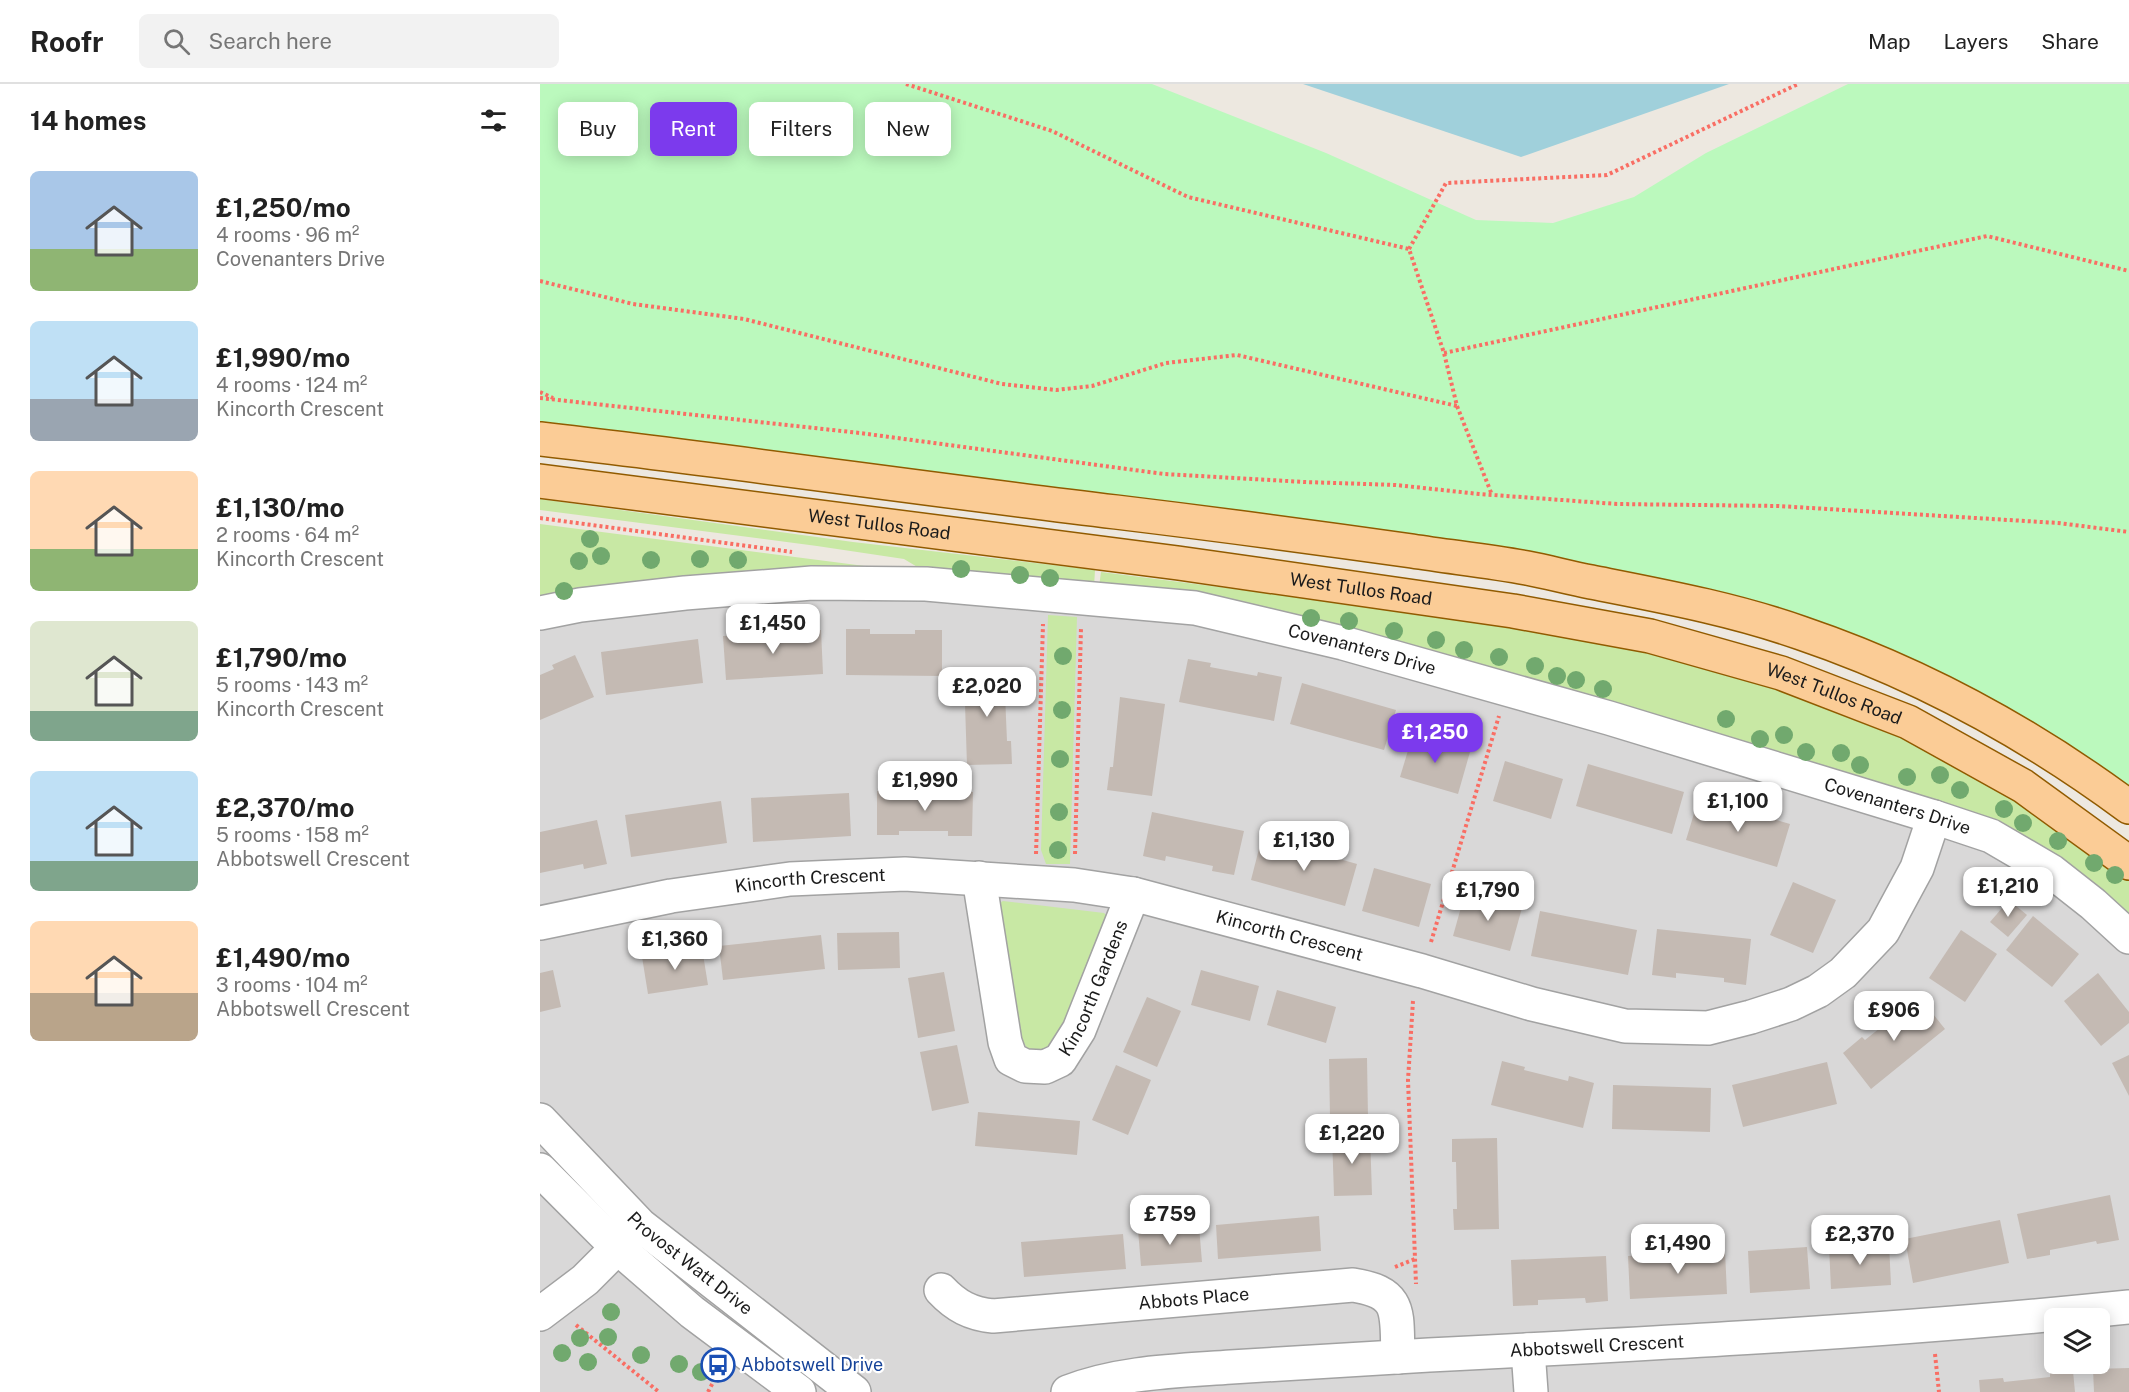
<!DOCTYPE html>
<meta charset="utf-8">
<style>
body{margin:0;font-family:"Public Sans",sans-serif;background:#f2f2f2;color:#222;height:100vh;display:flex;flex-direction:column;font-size:22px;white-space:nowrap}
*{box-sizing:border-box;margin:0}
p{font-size:20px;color:#767676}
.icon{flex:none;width:33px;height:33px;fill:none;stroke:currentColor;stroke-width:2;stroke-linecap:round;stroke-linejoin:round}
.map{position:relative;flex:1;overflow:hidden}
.sheet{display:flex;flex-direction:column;background:#fff;width:540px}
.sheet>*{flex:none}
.hud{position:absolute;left:18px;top:18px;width:570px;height:54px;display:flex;gap:12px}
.controls{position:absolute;left:1504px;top:1224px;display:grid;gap:12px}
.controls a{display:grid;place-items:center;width:66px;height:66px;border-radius:9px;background:#fff;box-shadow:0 3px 15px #0003;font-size:30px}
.price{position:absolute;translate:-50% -51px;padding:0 14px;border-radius:12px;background:#fff;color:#222;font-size:20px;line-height:39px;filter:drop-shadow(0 2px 3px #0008)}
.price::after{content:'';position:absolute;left:50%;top:36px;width:18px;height:14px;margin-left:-9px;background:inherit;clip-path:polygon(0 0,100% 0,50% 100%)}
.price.current{background:#7c3aed;color:#fff}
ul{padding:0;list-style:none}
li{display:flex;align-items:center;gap:18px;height:150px;padding:0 30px}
li span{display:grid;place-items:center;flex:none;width:168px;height:120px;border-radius:9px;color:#555}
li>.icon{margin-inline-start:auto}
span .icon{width:72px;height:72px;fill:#fffc;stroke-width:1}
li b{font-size:26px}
h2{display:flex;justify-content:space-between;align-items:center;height:72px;padding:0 30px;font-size:26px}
.chip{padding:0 21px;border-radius:9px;background:#fff;box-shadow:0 3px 15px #0003;font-size:21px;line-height:54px}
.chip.current{background:#7c3aed;color:#fff}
header{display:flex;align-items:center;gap:36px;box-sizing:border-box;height:84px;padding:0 30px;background:#fff;border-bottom:2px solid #e0e0e0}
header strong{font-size:28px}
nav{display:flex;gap:33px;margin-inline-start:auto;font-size:21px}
.search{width:420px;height:54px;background:#f2f2f2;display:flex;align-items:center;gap:15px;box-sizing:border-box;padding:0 21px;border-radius:9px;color:#767676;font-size:22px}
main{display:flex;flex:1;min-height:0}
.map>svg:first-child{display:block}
.residential{fill:#d9d8d8;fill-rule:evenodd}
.grass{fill:#c8e8a4}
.park{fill:#bbf9bd}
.water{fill:#a0d0db}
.building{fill:#c4bab3}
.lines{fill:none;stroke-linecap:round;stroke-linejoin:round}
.minor-casing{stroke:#a2a2a2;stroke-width:36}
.major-casing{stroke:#915b00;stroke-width:36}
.path{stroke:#f96e64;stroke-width:4;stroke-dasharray:3 3;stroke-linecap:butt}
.minor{stroke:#fff;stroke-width:33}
.major{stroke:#fbcc96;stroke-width:33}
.tree{fill:#71a96e}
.labels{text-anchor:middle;stroke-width:4.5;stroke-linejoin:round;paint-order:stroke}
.street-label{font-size:18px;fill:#1b1b1b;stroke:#fff}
.transit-label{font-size:18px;fill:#164399;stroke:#fff;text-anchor:start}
</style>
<header>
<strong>Roofr</strong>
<div class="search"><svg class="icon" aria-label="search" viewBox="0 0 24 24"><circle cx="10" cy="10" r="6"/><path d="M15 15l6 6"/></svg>Search here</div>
<nav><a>Map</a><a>Layers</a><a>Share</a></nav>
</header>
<main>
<section class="sheet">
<h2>14 homes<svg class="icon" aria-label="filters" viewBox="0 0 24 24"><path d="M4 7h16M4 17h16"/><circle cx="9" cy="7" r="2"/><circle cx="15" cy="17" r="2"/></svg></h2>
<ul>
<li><span style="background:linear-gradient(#a9c7e8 65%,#8fb573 0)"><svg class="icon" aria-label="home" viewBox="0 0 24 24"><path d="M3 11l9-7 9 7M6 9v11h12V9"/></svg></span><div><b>£1,250/mo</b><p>4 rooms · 96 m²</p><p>Covenanters Drive</p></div></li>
<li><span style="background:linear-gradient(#bfe0f5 65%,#9aa5b1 0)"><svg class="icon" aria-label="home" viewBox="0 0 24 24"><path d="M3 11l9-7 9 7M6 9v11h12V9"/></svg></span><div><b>£1,990/mo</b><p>4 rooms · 124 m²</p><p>Kincorth Crescent</p></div></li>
<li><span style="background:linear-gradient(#ffd9b3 65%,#8fb573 0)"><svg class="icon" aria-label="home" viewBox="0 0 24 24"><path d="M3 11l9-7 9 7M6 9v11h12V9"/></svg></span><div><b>£1,130/mo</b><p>2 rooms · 64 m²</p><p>Kincorth Crescent</p></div></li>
<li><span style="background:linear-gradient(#dfe7d0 75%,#7fa58c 0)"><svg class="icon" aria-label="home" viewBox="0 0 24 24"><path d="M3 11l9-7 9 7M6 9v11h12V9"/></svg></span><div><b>£1,790/mo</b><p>5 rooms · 143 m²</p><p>Kincorth Crescent</p></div></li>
<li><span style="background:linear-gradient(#bfe0f5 75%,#7fa58c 0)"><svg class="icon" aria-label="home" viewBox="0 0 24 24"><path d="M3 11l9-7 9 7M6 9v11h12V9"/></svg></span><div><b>£2,370/mo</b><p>5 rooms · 158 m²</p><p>Abbotswell Crescent</p></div></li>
<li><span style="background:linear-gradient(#ffd9b3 60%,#b9a48a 0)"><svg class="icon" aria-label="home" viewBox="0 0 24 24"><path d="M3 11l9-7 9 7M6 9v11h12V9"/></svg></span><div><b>£1,490/mo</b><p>3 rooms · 104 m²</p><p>Abbotswell Crescent</p></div></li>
</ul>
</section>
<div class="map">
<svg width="1589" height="1308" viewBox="0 0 1589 1308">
<rect width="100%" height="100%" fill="#ede8e0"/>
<!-- residential -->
<path class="residential" d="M145,509L655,524L1394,733L1589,853V1308H0V529ZM1515,1234H1560V1280H1515Z"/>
<!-- grass -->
<g class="grass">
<path d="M0,415L313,458L555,486L554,503L389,490L364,475L277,462L0,426Z"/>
<path d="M0,440L348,485L0,515Z"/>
<path d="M561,488L820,521L967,542L1106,567L1245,606L1335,641L1415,679L1474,713L1589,795V832L1522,778L559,503Z"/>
<path d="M508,531L537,533L530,780H506L501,766Z"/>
<path d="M463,817L564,829L566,831V846L514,968L488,966L479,950L457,820Z"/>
</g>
<!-- park -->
<path class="park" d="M0,0H612L786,69L936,136L1013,139L1094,113L1166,69L1308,0H1589V723L1507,667L1188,527L0,355Z"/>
<!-- water -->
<path class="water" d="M763,0H1189L981,73Z"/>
<!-- building -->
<g class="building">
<path d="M306,545H330V550H375V546H402V592L306,591Z"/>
<path d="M281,546L283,590L186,596L183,552Z"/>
<path d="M158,555L163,599L66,611L61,568Z"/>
<path d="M35,571L54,613L0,636V591L14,585L12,581Z"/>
<path d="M648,575L671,579L670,583L717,592L718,588L742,593L734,637L639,618Z"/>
<path d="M470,588V609H465L466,634L467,657H471L472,680L427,681L424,589Z"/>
<path d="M762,599L856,626L844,666L750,640Z"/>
<path d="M580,613L625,620L612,712L567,706L570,683H573Z"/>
<path d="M873,650L930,668L918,710L860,693Z"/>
<path d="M965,677L1023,695L1011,735L953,717Z"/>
<path d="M1048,680L1144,708L1132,750L1036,722Z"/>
<path d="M337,707L433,708L432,752H408V747H359V751H337Z"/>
<path d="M309,709L311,752L213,758L211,714Z"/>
<path d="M1159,713L1183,720L1182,723L1225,736L1226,733L1250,740L1237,783L1146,756Z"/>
<path d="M181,717L187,759L91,773L85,731Z"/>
<path d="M612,728L704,747L694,791L672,787L673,782L626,772L625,777L603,772Z"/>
<path d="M57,736L67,780L44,785L43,780L0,789V748Z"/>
<path d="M722,753L817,780L805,822L711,796Z"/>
<path d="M834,784L891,800L879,843L822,827Z"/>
<path d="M1253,798L1296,816L1273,869L1230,851Z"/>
<path d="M925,809L982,824L970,867L913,852Z"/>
<path d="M1469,816L1487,831L1468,853L1450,838Z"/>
<path d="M1000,827L1097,846L1088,891L991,872Z"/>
<path d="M1493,832L1539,870L1512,903L1466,866Z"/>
<path d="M1117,845L1211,855L1206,901L1184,898V894L1136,889V894L1112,891Z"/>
<path d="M1421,846L1457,870L1425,918L1389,894Z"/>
<path d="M359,848L360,884L298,886L297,849Z"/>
<path d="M281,851L285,885L183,896L179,862Z"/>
<path d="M162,864L168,901L108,910L102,873Z"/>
<path d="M13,886L21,923L0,928V889Z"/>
<path d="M661,886L719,902L710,937L651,921Z"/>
<path d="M404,888L415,947L378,954L368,894Z"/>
<path d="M1558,889L1589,928V939L1561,962L1524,917Z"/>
<path d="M737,906L796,923L786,959L727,941Z"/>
<path d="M1377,910L1405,945L1331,1005L1303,969L1322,953L1325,956L1360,928L1358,925Z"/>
<path d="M607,913L641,927L617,983L583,968Z"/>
<path d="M417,961L429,1019L392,1027L380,968Z"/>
<path d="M1589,971V1012L1572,979Z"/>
<path d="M827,974L828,1034H790L789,975Z"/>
<path d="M962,977L985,983L984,986L1028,997L1029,992L1054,999L1043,1044L951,1021Z"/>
<path d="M1287,978L1297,1020L1203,1043L1192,1001Z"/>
<path d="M576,981L611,996L588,1051L552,1036Z"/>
<path d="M1073,1001L1171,1004L1170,1048L1072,1045Z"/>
<path d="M438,1028L540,1037L537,1071L435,1062Z"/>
<path d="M830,1050L832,1111L794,1112L792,1051Z"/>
<path d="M957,1054L959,1145L914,1146L913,1125H917L916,1078H912V1055Z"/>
<path d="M1570,1111L1579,1156L1557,1160L1556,1157L1531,1162L1510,1166V1171L1487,1175L1477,1130Z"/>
<path d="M779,1132L781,1167L678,1175L676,1141Z"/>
<path d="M1460,1136L1469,1179L1373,1199L1365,1155Z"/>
<path d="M659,1142L662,1178L601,1182L598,1146Z"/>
<path d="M583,1150L586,1185L484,1193L481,1158Z"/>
<path d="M1349,1159L1351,1201L1291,1205L1289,1162Z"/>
<path d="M1267,1163L1270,1205L1210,1209L1208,1167Z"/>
<path d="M1185,1167L1187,1210L1090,1215L1088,1172Z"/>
<path d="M1066,1172L1068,1217L1046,1219L1045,1214L998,1216V1221L973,1222L971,1176Z"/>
<path d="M1589,1284V1308H1554L1553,1285Z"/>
<path d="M1533,1287L1535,1308H1440L1439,1296L1463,1294L1464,1298L1510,1293V1289Z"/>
</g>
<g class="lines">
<defs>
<g id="minor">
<path id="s1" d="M0,529L40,521L145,509L272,499L386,500L655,524L803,559L1069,634L1394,733L1451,752L1511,787L1553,820L1589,853"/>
<path id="s2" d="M439,794L465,958L471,975L485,982L505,983L520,976L539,946L593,810"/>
<path id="s3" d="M0,839L131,812L250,795L365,790L534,801L593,810L882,887L992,920L1085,942L1168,944L1211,933L1251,920L1278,907L1303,889L1343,847L1377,784L1394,733"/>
<path id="s4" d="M0,1036L100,1141L314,1308"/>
<path d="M0,1086L77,1163L152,1228L259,1308"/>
<path id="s5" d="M401,1206C416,1222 431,1230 453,1232L813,1201C864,1209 856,1230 858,1273"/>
<path d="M0,1230L45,1196L92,1149"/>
<path d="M988,1266L991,1308"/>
<path id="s6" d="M528,1308C580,1288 636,1287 691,1283C757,1279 823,1275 889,1271C1123,1259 1357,1247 1589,1223"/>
</g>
<g id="major">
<path d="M0,355C192,377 384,405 576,428C675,440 773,453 872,467C910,473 949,477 987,484C1008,488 1030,494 1051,498C1122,512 1193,525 1261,549C1379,589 1489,649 1589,723"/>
<path id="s7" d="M0,397L638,479L973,527L1110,552L1241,589L1368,638L1483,702L1589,779"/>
</g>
</defs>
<!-- minor casing -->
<use href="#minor" class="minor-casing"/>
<!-- major casing -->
<use href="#major" class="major-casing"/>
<!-- path -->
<g class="path">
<path d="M366,0L512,47L648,113L869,165L904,269L917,322L952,411"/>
<path d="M869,165L906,99L1067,91L1258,0"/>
<path d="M0,197L93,220L204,235L462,300L516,306L552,302L626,279L697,271L917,322"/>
<path d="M904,269L1447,152L1589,187"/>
<path d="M0,308L13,314"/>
<path d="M0,314L320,349L624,390L765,398L856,401L939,410L1077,420L1238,422L1518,439L1589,448"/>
<path d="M0,434L252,468"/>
<path d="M496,770L503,540"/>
<path d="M535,770L541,544"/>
<path d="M891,858L959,632"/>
<path d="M873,917L868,996L876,1200"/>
<path d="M855,1183L875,1175"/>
<path d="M36,1241L119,1308"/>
<path d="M1395,1270L1399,1308"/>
<path d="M168,1308L179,1287"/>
</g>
<!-- minor -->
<use href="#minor" class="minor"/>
<!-- major -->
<use href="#major" class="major"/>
</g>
<!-- trees -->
<g class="tree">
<circle cx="50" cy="455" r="9"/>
<circle cx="61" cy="472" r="9"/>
<circle cx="160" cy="475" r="9"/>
<circle cx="111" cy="476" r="9"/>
<circle cx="198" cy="476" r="9"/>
<circle cx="39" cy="477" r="9"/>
<circle cx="421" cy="485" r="9"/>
<circle cx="480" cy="491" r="9"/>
<circle cx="510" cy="494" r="9"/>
<circle cx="24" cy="507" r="9"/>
<circle cx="771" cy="534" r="9"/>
<circle cx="809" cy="537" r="9"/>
<circle cx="854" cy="547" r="9"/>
<circle cx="896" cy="556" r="9"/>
<circle cx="924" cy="566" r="9"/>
<circle cx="523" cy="572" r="9"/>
<circle cx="959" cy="573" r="9"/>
<circle cx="995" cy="582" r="9"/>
<circle cx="1017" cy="592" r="9"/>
<circle cx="1036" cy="596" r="9"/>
<circle cx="1063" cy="605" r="9"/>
<circle cx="522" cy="626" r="9"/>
<circle cx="1186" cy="635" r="9"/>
<circle cx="1244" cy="651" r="9"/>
<circle cx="1220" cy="655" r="9"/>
<circle cx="1266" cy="668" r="9"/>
<circle cx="1301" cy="669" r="9"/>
<circle cx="520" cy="675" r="9"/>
<circle cx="1320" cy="681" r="9"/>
<circle cx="1400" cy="691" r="9"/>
<circle cx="1367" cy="693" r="9"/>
<circle cx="1420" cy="706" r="9"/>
<circle cx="1464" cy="725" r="9"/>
<circle cx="519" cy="728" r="9"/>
<circle cx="1483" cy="739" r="9"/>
<circle cx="1518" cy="757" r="9"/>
<circle cx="518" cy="766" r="9"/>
<circle cx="1554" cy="779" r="9"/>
<circle cx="1575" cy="791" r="9"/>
<circle cx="71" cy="1228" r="9"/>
<circle cx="68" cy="1253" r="9"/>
<circle cx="40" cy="1254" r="9"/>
<circle cx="22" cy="1269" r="9"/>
<circle cx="101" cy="1271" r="9"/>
<circle cx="48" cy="1278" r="9"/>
<circle cx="139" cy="1280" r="9"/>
<circle cx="161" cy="1288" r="9"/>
</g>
<!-- icons -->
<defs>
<symbol id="bus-ring" viewBox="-11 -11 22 22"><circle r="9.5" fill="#fff" stroke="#1a4fb4" stroke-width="1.5"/><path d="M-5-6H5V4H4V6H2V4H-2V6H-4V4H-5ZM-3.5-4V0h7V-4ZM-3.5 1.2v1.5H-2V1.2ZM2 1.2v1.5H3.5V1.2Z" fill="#1a4fb4"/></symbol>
</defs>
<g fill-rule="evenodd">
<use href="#bus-ring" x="159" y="1262" width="38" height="38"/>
</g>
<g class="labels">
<!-- street labels -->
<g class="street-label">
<text dy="6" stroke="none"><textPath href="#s7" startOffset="342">West Tullos Road</textPath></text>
<text dy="6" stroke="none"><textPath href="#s7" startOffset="828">West Tullos Road</textPath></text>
<text dy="6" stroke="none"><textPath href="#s1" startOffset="830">Covenanters Drive</textPath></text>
<text dy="6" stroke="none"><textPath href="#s7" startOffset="1314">West Tullos Road</textPath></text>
<text dy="6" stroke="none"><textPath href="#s1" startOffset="1388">Covenanters Drive</textPath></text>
<text dy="6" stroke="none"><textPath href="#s3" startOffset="274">Kincorth Crescent</textPath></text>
<text dy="6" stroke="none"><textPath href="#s3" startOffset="760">Kincorth Crescent</textPath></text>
<text dy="6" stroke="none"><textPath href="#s2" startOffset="316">Kincorth Gardens</textPath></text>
<text dy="6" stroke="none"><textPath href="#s4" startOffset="208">Provost Watt Drive</textPath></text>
<text dy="6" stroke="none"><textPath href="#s5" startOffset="261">Abbots Place</textPath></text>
<text dy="6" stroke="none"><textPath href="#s6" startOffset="532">Abbotswell Crescent</textPath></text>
</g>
<!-- transit labels -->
<g class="transit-label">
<text x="201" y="1287">Abbotswell Drive</text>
</g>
</g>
</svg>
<div class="controls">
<a><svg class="icon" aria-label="layers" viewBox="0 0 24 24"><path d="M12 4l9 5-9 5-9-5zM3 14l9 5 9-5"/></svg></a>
</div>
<b class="price" style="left:233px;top:571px">£1,450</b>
<b class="price" style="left:447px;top:634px">£2,020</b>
<b class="price current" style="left:895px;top:680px">£1,250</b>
<b class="price" style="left:385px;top:728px">£1,990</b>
<b class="price" style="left:1198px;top:749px">£1,100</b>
<b class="price" style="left:764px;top:788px">£1,130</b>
<b class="price" style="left:1468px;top:834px">£1,210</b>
<b class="price" style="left:948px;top:838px">£1,790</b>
<b class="price" style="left:135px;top:887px">£1,360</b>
<b class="price" style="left:1354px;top:958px">£906</b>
<b class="price" style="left:812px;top:1081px">£1,220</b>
<b class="price" style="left:630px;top:1162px">£759</b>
<b class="price" style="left:1320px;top:1182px">£2,370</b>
<b class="price" style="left:1138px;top:1191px">£1,490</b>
<div class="hud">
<a class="chip">Buy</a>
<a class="chip current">Rent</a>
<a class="chip">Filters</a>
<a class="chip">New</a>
</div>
</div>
</main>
